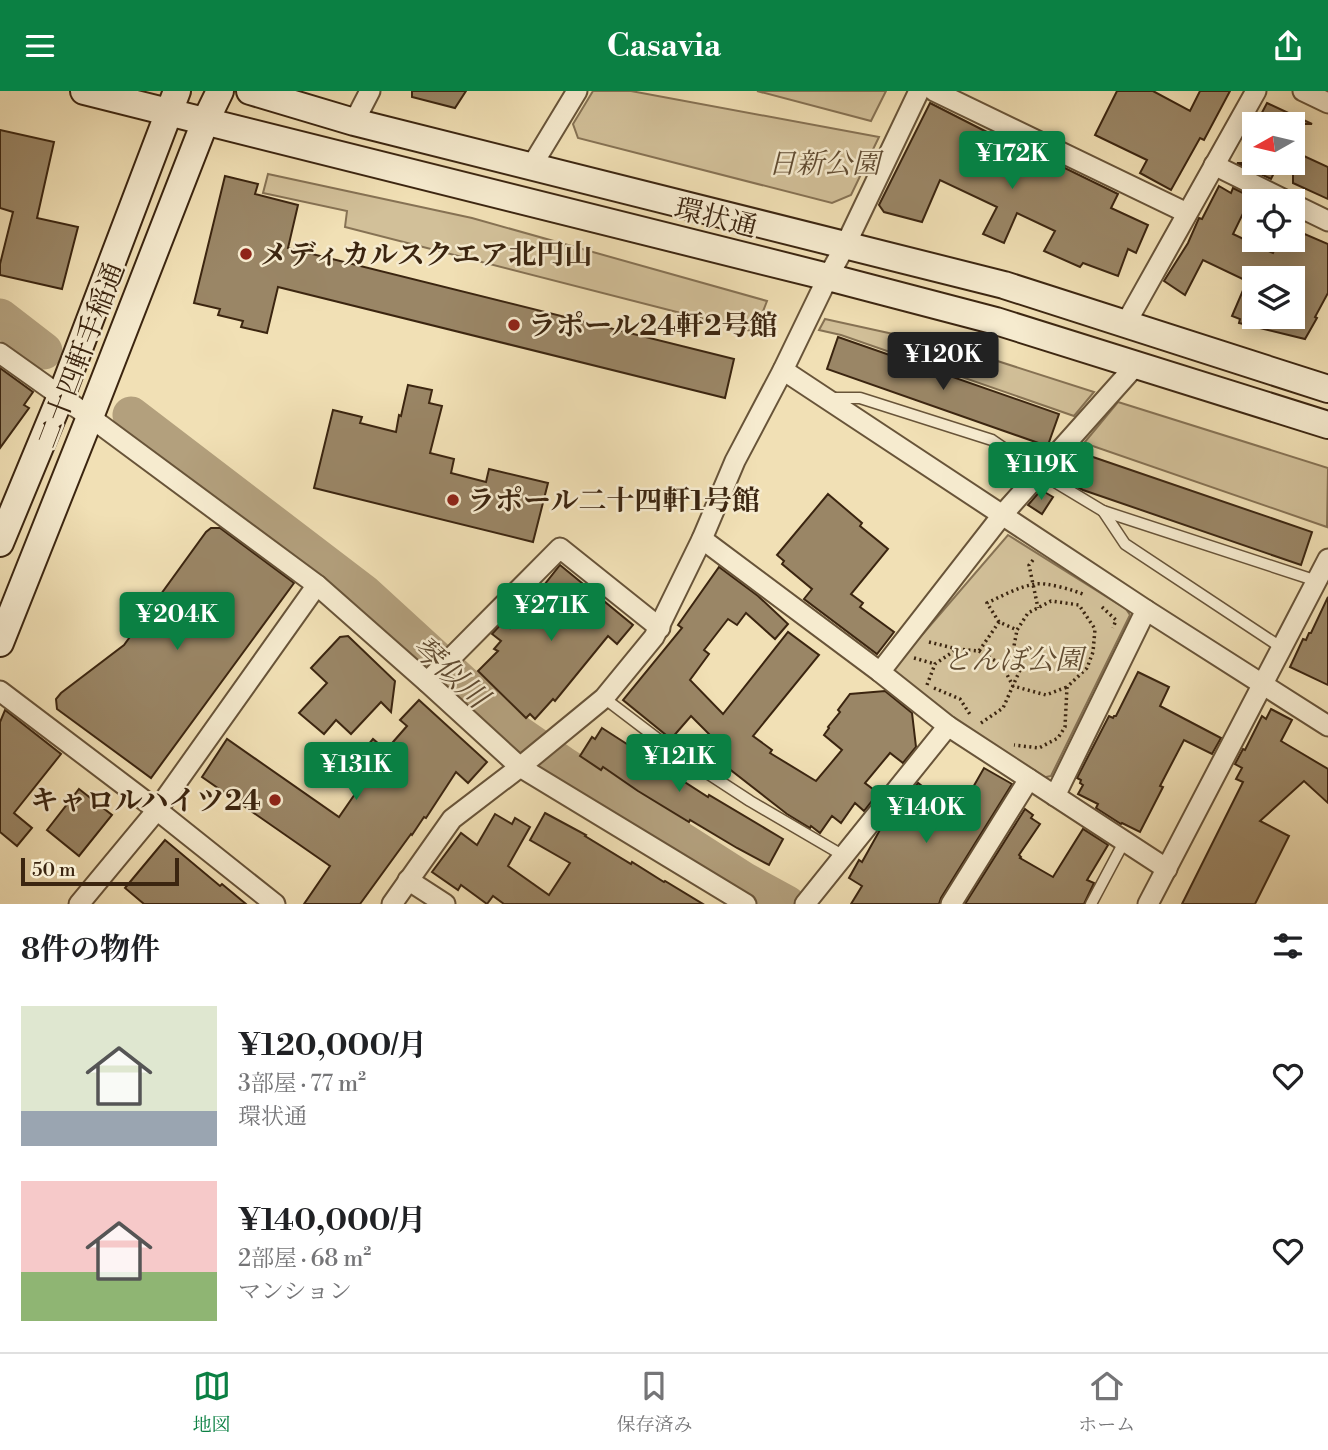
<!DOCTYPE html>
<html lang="ja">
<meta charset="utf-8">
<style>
body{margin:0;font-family:"Libre Bodoni","Noto Serif JP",serif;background:#f6f6f6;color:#202124;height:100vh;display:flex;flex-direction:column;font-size:26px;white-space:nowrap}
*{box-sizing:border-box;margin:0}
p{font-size:23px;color:#757577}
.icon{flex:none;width:38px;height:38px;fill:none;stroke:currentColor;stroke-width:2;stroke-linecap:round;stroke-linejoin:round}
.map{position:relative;height:813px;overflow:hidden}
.sheet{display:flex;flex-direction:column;background:#fff;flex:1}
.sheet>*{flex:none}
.needle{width:46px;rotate:262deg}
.controls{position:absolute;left:1242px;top:21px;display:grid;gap:14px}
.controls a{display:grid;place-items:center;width:63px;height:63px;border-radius:0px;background:#fff;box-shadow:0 4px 18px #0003;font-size:35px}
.scale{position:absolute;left:21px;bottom:18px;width:158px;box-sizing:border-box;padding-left:7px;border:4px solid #3b2510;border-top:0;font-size:19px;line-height:24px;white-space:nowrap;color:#3b2510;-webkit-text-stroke:5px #f6ebcf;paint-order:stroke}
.price{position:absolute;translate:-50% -60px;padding:0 16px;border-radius:7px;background:#0b8043;color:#fff;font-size:23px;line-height:46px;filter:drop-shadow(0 2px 4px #0008)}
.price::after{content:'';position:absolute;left:50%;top:42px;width:21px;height:16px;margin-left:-10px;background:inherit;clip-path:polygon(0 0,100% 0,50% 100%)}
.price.current{background:#222;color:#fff}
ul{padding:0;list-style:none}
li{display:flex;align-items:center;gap:21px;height:175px;padding:0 21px}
li span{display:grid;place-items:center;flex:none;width:196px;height:140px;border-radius:0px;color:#555}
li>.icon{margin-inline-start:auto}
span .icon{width:84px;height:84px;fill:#fffc;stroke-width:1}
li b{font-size:30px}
h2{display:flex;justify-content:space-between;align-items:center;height:84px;padding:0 21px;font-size:30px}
header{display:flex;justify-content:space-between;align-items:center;height:91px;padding:0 21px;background:#0b8043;color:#fff;font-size:32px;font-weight:700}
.tabs{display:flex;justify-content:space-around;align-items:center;height:98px;border-top:2px solid #e0e0e0;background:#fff;font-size:19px;color:#757577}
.tabs a{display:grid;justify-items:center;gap:4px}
.tabs .current{color:#0b8043}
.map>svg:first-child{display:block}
.green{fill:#d2c099;stroke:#867254;stroke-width:2}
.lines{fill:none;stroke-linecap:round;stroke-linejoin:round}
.river{stroke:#b3a07d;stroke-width:37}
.building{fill:#9a8666;stroke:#3b2510;stroke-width:2;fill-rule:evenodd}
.lane-casing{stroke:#685439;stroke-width:13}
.street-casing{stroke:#685439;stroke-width:23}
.secondary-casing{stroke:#3b2510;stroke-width:30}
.path{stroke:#3b2510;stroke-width:3.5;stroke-dasharray:2 3.5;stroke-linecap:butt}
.lane{stroke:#f6ebcf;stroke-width:10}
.street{stroke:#f6ebcf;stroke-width:19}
.secondary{stroke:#f6ebcf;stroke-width:26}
.poi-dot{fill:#8f2418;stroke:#f6ebcf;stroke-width:2.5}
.labels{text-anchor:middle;stroke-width:5;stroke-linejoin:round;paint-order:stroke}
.park-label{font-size:28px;font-style:italic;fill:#614c32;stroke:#f6ebcf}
.street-label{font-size:28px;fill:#3b2510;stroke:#f6ebcf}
.poi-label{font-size:28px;font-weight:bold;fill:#3b2510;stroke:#f6ebcf;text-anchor:start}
.water-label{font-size:30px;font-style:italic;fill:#5f4a31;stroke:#f6ebcf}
</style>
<header><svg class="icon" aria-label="menu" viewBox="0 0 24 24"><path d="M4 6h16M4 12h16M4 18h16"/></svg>Casavia<svg class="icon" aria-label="share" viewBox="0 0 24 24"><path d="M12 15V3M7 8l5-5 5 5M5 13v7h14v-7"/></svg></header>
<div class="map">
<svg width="1328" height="813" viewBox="0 0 1328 813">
<rect width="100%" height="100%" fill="#f1e0b5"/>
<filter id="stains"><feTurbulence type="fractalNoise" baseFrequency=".00286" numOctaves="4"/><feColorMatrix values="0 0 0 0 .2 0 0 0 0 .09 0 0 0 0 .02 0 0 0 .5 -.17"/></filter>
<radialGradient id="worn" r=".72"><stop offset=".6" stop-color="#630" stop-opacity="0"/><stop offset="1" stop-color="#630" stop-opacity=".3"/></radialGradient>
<!-- green -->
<g class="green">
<path d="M593,0H631L879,46L851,104L832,112L578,47L573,33Z"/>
<path d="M757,0H886L871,30Z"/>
<path d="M268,83L472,127L767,210L755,241L345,136L347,120L263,102Z"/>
<path d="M825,228L957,257L1094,301L1074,325L841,244L819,239Z"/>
<path d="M1118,311L1328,377L1327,436L1084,352Z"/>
<path d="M1008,444L1126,518L1130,524L1051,685L1041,687L947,628L891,580Z"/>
</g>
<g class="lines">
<!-- river -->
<g class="river">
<path d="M0,226L44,260"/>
<path d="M131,324L364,502L517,642L562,673L745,790L787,813"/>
</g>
</g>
<!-- building -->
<g class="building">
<path d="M412,0H466L455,17L412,6Z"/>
<path d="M1117,0H1153L1190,20L1200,0H1230L1204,49L1200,47L1171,99L1140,82L1147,69L1095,44Z"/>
<path d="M930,12L981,38L1023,59L1024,57L1118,103L1111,117L1148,134L1136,162L1128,158L1118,185L1083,172L1080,176L1044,160L1055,140L1017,122L1004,152L983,143L997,116L940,89L922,131L884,121L879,114Z"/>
<path d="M1267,12L1312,33H1256Z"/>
<path d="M0,39L54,51L37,127L78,136L62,198L0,184V173L13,121L0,117Z"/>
<path d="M1293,60L1328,76V108L1293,92Z"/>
<path d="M1237,72H1279L1271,88Z"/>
<path d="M225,85L258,93L255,103L298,114L288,157L734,268L725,307L278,196L267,242L241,236L243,230L218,224L220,218L194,212Z"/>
<path d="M1219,95L1231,102L1233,97L1251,106L1233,143L1273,162L1279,149H1293V138L1328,153V202L1315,226L1317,227L1305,248L1239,232L1240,228L1232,225L1247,190L1203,169L1185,204L1164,190L1188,152L1199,127L1202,128ZM1255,187H1293V226H1255Z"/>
<path d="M838,246L1059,323L1048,354L1047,355L827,278Z"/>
<path d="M0,277L33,301L24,314L29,317L0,357Z"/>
<path d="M408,294L432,299L429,312L442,315L430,362L454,368L451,382L486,391L489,378L548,392L533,451L314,397L333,319L362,326L360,332L396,341L399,324L401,325Z"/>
<path d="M1090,365L1312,441L1301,474L1083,399L1079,397Z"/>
<path d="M1041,399L1053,406L1042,423L1028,414Z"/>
<path d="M828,403L862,432L860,435L888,458L851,503L863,512L860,516L894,541L877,563L804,508L812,498L782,473L784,470L777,464Z"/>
<path d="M211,437H220L294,492L151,687L57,618L56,608L61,602L124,554L206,441Z"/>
<path d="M560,474L633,534L617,553L608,545L555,610L553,608L535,628L530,623L526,627L478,580L498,560L494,558L501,550L492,543L503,531L510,537Z"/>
<path d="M719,476L758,505L788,533L775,548L746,522L737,534L728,528L704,559L709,563L690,589L723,623L788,541L819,564L753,645L772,659L770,662L816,690L842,659L824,644L829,637L828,636L840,621L838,619L850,603L885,600L912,622L916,656L903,672L890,662L865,692L878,702L864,720L855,712L841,732L832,725L820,742L811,735L810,737L787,723L705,659L714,648L691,625L671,648L623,609L682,537L678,534Z"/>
<path d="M1328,506V594L1290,576L1303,548L1306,549L1309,542H1311Z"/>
<path d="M348,545L395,590L391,621L381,611L351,643L336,629L324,643L299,622L327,592L311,577L340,546Z"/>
<path d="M1138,581L1169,596L1160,615L1221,647L1212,663L1184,649L1160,695L1163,696L1140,741L1122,732L1121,733L1096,717L1098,713L1078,703L1083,694L1080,692L1081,689L1077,687L1109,625L1113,627L1114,625H1116Z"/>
<path d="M419,609L487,671L468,692L456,681L426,727L424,726L412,744L411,743L360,813H304L330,775L202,686L227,648L339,726L366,687L351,674L373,648L386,659L407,635L400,629Z"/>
<path d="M1271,618L1292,629L1281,650L1328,678V712L1304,690L1260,730L1289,745L1255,813H1182L1243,691L1236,688L1242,677L1235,673L1243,658L1245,659L1262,625L1266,628Z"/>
<path d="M5,619L61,663L14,722L32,737L17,755L0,741V631Z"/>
<path d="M602,637L630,655L640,644L661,660L652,670L708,706L709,704L783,748L769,774L737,757L690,729L689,731L638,700L603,676L601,679L580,665L592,646L595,648Z"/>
<path d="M984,677L1012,693L941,807L939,813H851L862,795L849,787L859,769L862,771L881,737L918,692L953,719L965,703L968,705Z"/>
<path d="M79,698L112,724L79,765L47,739Z"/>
<path d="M1025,718L1033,724L1031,727L1040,733L1019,764L1021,766L1020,767L1053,786L1083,738L1108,754L1087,789L1094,792L1084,813H965Z"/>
<path d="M545,722L586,744L585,745L631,773L632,771L664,791L665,790L703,813H504L493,805L487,813L461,794L458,799L432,781L461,742L477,754L495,723L512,733L515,727L530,736L508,775L549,804L570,772L530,749Z"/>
<path d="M165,749L220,795L222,793L246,813H144L125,797Z"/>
</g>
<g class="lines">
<defs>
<g id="lane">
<path d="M831,307H860L992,349L1040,382L1103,420L1317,490"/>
<path d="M1103,420L1125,453L1282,557"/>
<path d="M604,607L675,661L750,710L844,765"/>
<path d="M1091,813L1124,751"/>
</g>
<g id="street">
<path d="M934,0L1187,122"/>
<path d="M1303,0L1328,12"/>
<path d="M354,31L370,0"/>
<path d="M1214,74L1287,110"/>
<path d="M531,76L577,0"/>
<path d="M1293,113L1328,130"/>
<path d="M1126,232L1256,0"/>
<path d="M0,262L90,326L317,494L427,591L520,676L746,813"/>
<path d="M783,279L1146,519L1328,635"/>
<path d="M702,448L880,581L948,635L1167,778"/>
<path d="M880,581L1003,423L1137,273"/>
<path d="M427,591L560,457L660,537"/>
<path d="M0,600L157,719L275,813"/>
<path d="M1055,705L1146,519"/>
<path d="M408,789L445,813"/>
<path d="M79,813L157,719L317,494"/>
<path d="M392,813L452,728L520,676L604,607L654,546L702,448L735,370L783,279L828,186L845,155L919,0"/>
<path d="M805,813L948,635"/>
<path d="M951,813L1029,688"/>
<path d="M1148,813L1328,468"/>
</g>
<g id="secondary">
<path d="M84,0L828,186L996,230L1328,334"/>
<path d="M250,0L354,31L1004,194L1328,298"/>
<path d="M0,452L61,305L177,0"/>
<path d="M0,552L90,326L205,31L220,0"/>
</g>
</defs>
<!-- lane casing -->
<use href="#lane" class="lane-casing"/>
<!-- street casing -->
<use href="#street" class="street-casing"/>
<!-- secondary casing -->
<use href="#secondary" class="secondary-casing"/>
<!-- path -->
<g class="path">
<path d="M1033,469L1029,474L1038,517"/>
<path d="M1102,516L1116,529L1113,537"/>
<path d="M999,531L987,512C1002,505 1018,496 1035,493C1046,491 1074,499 1085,504"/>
<path d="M929,551L957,558"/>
<path d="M979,560L1002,574L1013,595L1046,604L1067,596"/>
<path d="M914,567L935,573"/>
<path d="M927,594L935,573L957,558L979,560L999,531L1017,539L1028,522L1051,510L1079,514L1095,538L1093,561L1087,577L1067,596L1065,636L1058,647L1039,657L1014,654"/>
<path d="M934,597L960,608L971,625"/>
<path d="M981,632L1003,617L1020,579L1014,555L1017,539"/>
</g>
<!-- lane -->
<use href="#lane" class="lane"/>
<!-- street -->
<use href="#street" class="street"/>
<!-- secondary -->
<use href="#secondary" class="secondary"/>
</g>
<!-- markers -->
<g class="poi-dot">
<circle cx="246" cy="163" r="7"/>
<circle cx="514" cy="234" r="7"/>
<circle cx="453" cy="409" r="7"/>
<circle cx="275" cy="709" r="7"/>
</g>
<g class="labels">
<!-- park labels -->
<g class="park-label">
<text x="824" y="82">日新公園</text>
<text x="1013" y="578">とんぼ公園</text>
</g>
<!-- street labels -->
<g class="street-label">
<text transform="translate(716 126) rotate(14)" y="10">環状通</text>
<text transform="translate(80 264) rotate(-69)" y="10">二十四軒手稲通</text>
</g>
<!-- poi labels -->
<g class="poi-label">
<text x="260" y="173">メディカルスクエア北円山</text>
<text x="528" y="244">ラポール24軒2号館</text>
<text x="467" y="419">ラポール二十四軒1号館</text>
<text x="261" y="719" text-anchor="end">キャロルハイツ24</text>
</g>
<!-- water labels -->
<g class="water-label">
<text transform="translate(450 581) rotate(42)" y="10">琴似川</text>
</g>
</g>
<rect width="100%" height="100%" filter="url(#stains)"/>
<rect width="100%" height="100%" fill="url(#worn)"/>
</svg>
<div class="controls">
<a><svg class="needle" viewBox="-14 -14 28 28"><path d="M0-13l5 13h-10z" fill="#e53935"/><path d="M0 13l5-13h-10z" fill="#757577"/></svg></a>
<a><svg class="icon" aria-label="locate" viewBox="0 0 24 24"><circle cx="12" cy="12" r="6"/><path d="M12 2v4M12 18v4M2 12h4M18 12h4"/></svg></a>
<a><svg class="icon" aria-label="layers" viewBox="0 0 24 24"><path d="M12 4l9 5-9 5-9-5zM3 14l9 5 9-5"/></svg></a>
</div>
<div class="scale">50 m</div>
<b class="price" style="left:1012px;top:100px">¥172K</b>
<b class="price current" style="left:943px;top:301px">¥120K</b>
<b class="price" style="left:1041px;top:411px">¥119K</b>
<b class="price" style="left:551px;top:552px">¥271K</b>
<b class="price" style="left:177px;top:561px">¥204K</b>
<b class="price" style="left:679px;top:703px">¥121K</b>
<b class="price" style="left:356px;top:711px">¥131K</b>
<b class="price" style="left:926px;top:754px">¥140K</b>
</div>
<section class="sheet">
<h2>8件の物件<svg class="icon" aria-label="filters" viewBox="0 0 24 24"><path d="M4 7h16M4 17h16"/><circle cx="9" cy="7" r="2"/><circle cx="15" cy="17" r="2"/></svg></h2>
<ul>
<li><span style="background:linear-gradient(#dfe7d0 75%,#9aa5b1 0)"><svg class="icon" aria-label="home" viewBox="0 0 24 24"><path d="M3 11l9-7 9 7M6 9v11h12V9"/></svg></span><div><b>¥120,000/月</b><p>3部屋 · 77 m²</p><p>環状通</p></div><svg class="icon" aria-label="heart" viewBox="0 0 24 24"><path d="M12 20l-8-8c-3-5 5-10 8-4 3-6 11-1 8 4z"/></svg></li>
<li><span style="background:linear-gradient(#f6c9c9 65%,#8fb573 0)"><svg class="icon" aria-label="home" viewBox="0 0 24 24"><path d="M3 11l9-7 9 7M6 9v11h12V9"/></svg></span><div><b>¥140,000/月</b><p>2部屋 · 68 m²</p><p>マンション</p></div><svg class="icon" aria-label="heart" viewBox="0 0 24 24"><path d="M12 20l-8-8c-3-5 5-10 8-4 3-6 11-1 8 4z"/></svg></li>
</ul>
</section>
<nav class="tabs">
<a class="current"><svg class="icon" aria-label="map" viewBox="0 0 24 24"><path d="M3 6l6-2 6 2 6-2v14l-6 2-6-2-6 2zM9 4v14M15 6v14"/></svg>地図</a>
<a><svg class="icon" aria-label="saved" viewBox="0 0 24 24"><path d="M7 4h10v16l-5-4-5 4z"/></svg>保存済み</a>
<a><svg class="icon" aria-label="home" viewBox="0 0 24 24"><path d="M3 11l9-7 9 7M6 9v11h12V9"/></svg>ホーム</a>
</nav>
